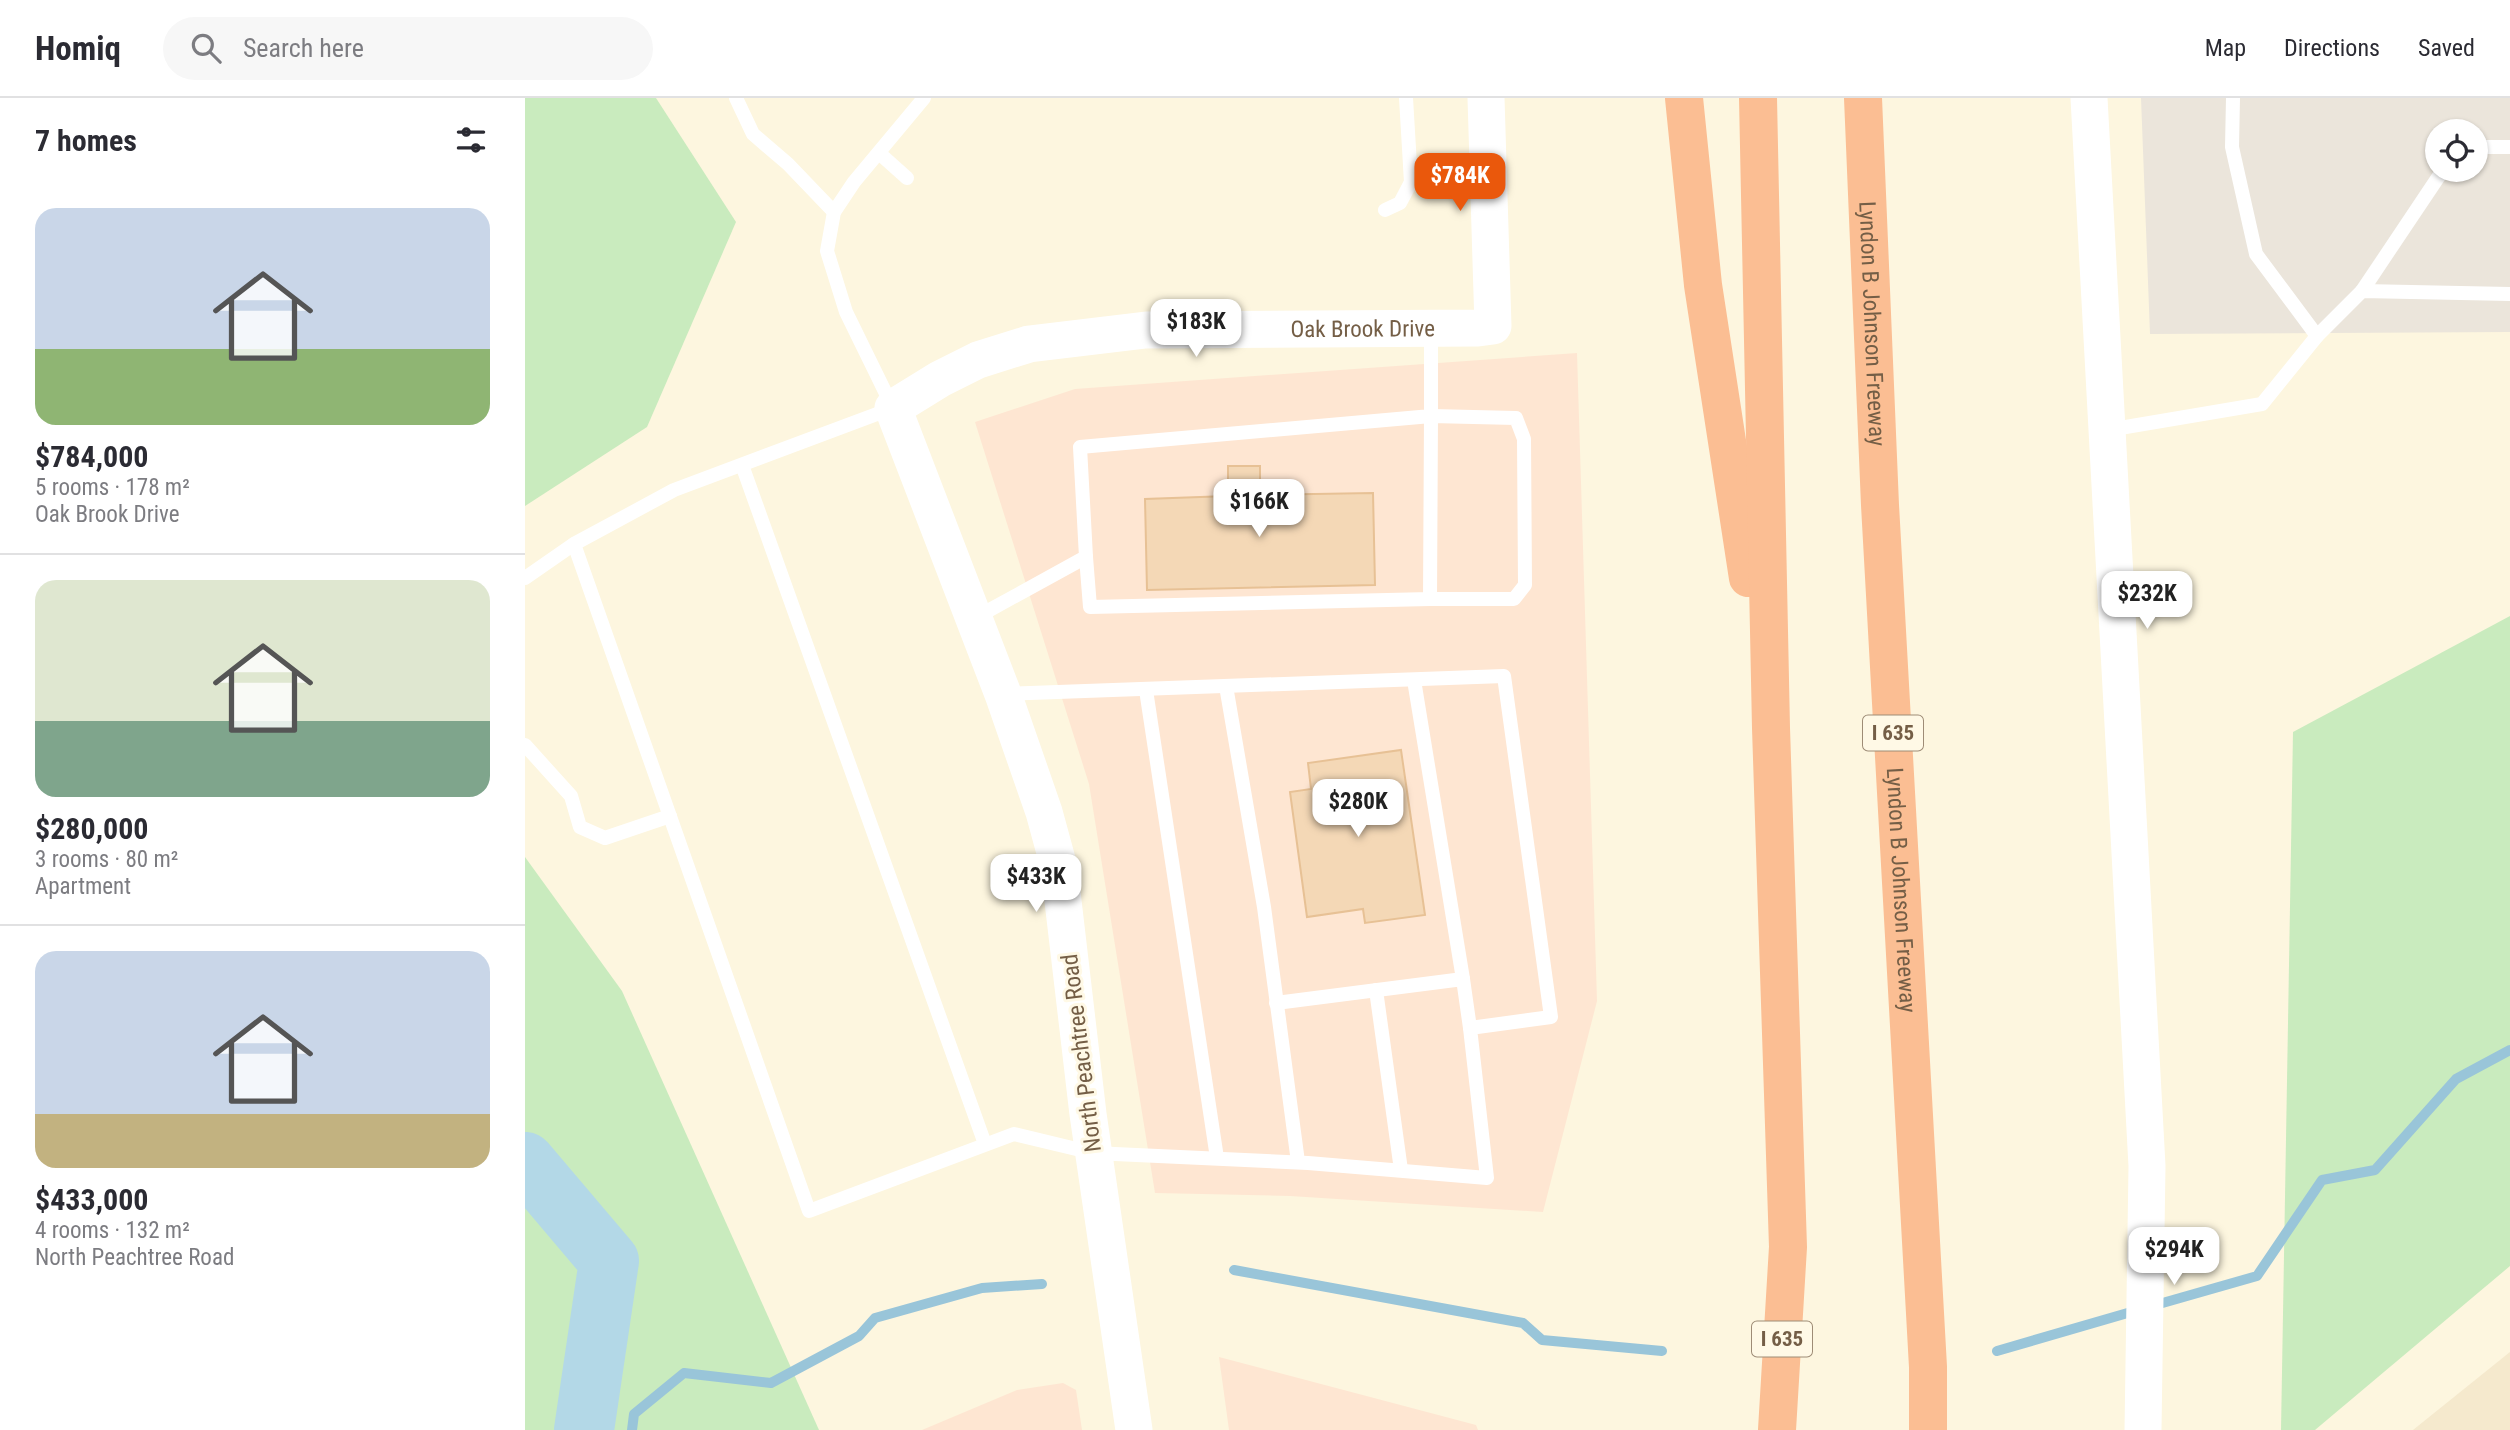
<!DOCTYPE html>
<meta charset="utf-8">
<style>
body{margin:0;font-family:"Roboto Condensed",sans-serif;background:#f7f7f7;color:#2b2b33;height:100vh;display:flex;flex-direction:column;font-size:26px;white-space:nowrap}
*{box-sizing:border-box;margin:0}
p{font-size:23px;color:#7c7c81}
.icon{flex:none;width:38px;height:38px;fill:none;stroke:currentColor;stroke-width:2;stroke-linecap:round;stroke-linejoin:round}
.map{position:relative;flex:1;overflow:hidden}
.side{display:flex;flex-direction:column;background:#fff;width:525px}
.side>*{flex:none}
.buttons{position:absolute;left:1900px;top:21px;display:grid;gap:14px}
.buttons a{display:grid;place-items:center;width:63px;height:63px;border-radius:50%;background:#fff;box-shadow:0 2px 5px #0004;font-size:35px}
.price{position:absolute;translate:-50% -60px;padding:0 16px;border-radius:14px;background:#fff;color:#222;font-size:23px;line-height:46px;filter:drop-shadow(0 2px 4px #0008)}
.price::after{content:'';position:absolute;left:50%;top:42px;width:21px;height:16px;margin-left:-10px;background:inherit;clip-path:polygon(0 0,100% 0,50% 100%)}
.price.selected{background:#ea580c;color:#fff}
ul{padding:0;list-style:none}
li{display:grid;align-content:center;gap:14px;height:371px;padding:0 35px}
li+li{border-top:2px solid #e1e1e2}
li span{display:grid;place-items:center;height:217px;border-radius:21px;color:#555}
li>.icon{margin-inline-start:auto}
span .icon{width:126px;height:126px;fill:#fffc;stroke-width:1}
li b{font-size:30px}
h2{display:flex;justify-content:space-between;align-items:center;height:84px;padding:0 35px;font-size:30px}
header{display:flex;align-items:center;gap:42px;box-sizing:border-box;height:98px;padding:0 35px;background:#fff;border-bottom:2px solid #e1e1e2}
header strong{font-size:33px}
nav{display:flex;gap:38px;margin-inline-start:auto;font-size:24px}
.search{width:490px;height:63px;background:#f7f7f7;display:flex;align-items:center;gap:18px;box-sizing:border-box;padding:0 24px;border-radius:38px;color:#7c7c81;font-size:26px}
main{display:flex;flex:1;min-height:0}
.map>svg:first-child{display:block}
.residential{fill:#f5e9cd}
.commercial{fill:#fee6d2}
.industrial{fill:#ebe5db;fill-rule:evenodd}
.green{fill:#c9ebbe}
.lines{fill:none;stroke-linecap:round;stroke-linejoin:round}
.stream{stroke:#99c5d9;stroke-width:10}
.river{stroke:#b3d8e7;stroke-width:60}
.building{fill:#f4d8b6;stroke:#e7c195;stroke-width:2}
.lane{stroke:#fff;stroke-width:14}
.secondary{stroke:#fff;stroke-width:37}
.highway{stroke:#fbbe93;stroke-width:38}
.labels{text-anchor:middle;stroke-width:6;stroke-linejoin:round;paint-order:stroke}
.shield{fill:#fff9e6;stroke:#9e8c76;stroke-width:2}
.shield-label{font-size:21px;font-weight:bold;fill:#745e46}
.street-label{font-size:23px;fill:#745e46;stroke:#fff9e6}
</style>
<header>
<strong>Homiq</strong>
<div class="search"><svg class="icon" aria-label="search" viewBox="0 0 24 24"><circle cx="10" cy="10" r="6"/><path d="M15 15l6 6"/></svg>Search here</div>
<nav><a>Map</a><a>Directions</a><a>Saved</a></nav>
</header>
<main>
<section class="side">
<h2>7 homes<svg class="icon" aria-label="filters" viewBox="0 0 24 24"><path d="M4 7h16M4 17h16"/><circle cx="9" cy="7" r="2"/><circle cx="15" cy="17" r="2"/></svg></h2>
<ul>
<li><span style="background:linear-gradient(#c9d6e8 65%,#8fb573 0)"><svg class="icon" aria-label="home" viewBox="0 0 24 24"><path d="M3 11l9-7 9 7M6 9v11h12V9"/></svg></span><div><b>$784,000</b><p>5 rooms · 178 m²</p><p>Oak Brook Drive</p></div></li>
<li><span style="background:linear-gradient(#dfe7d0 65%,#7fa58c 0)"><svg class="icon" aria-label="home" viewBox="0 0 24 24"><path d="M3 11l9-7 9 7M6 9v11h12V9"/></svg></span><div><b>$280,000</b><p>3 rooms · 80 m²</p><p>Apartment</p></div></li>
<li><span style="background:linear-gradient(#c9d6e8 75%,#c2b280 0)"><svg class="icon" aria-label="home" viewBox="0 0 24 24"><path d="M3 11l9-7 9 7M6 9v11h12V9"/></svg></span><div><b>$433,000</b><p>4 rooms · 132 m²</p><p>North Peachtree Road</p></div></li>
</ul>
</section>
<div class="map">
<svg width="1985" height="1332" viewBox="0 0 1985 1332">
<rect width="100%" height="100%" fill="#fdf6df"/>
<!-- residential -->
<path class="residential" d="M1985,1254V1332H1888Z"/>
<!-- commercial -->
<g class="commercial">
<path d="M1052,255L1072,903L1018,1114L765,1098L630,1095L564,686L450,324L550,291Z"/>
<path d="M694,1259L951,1327L953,1332H704Z"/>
<path d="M538,1285L551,1292L557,1332H397L492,1292Z"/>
</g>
<!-- industrial -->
<path class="industrial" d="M1616,0H1985V234L1625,236ZM1913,33H1951V72H1913Z"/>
<!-- green -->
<g class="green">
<path d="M0,0H131L211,124L122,329L0,408Z"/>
<path d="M1985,518V1168L1790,1332H1756L1768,634Z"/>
<path d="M0,759L97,893L294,1332H0Z"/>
</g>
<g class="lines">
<!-- stream -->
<g class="stream">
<path d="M709,1172L998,1225L1017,1242L1137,1253"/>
<path d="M1627,1208L1732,1178L1797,1082L1850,1072L1931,981L1985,952"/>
<path d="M1472,1253L1613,1212"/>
<path d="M107,1332L109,1316L159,1275L246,1285L334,1238L350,1220L457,1190L517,1186"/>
</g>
<!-- river -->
<path class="river" d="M0,1064L84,1163L59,1332"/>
</g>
<!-- building -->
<g class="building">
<path d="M703,368H735V397L848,395L850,487L622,492L620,401L703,398Z"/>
<path d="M876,652L900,817L840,825L838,811L782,819L765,694L786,691L783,665Z"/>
</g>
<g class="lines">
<!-- lane -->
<g class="lane">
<path d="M211,0L228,36L263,66L309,114"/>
<path d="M1708,0L1707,49L1731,156L1792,238"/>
<path d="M1951,49H1985"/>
<path d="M354,55L382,80"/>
<path d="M860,112L875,105L886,84L881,0"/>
<path d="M1837,193L1918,72"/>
<path d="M1583,332L1737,306L1792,238L1837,193L1985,196"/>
<path d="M217,367L460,1046"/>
<path d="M49,446L284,1113L489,1036L568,1055L783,1065L962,1080L945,930L1026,919L979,578L479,596"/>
<path d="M561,459L565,509L905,501L906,318L991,320L999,341L1000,487L989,501H905"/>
<path d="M0,480L49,446L149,392L368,310L321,214L302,153L309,114L329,84L399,0"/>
<path d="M450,520L561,459L555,349L906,318V231"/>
<path d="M889,582L938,881"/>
<path d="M701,588L739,809L773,1064"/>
<path d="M621,592L692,1060"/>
<path d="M0,647L46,698L55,729L80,740L145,718"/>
<path d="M851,892L876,1072"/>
<path d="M751,905L938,881L945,930"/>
</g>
<!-- secondary -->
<g class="secondary">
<path d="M1564,0L1622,1068L1618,1332"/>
<path id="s1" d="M609,1332L563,1016L534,769L519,714L478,596L368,310L415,281L453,262L504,246L621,232L953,230L968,228L961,0"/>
</g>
<!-- highway -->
<g class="highway">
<path d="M1159,0L1178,187L1223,480"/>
<path d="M1233,0L1246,630L1263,1149L1252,1332"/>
<path id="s2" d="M1338,0L1355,407L1403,1269V1332"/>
</g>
</g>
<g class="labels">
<!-- shield labels -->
<g class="shield">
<rect x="1338" y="617.5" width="60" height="35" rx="5"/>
<rect x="1227" y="1223.5" width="60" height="35" rx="5"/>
</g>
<g class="shield-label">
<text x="1368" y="642">I 635</text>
<text x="1257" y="1248">I 635</text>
</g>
<!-- street labels -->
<g class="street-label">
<text dy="8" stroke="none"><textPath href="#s2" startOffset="226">Lyndon B Johnson Freeway</textPath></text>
<text dy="8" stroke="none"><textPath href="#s1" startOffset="1542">Oak Brook Drive</textPath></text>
<text dy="8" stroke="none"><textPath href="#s2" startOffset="793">Lyndon B Johnson Freeway</textPath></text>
<text transform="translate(556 955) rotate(-97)" y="8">North Peachtree Road</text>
</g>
</g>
</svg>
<div class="buttons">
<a><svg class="icon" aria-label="locate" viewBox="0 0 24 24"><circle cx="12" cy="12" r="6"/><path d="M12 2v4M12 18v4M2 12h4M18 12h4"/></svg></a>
</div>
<b class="price selected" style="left:935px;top:115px">$784K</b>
<b class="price" style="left:671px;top:261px">$183K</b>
<b class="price" style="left:734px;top:441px">$166K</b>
<b class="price" style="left:1622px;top:533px">$232K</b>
<b class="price" style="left:833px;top:741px">$280K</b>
<b class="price" style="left:511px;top:816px">$433K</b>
<b class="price" style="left:1649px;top:1189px">$294K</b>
</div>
</main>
